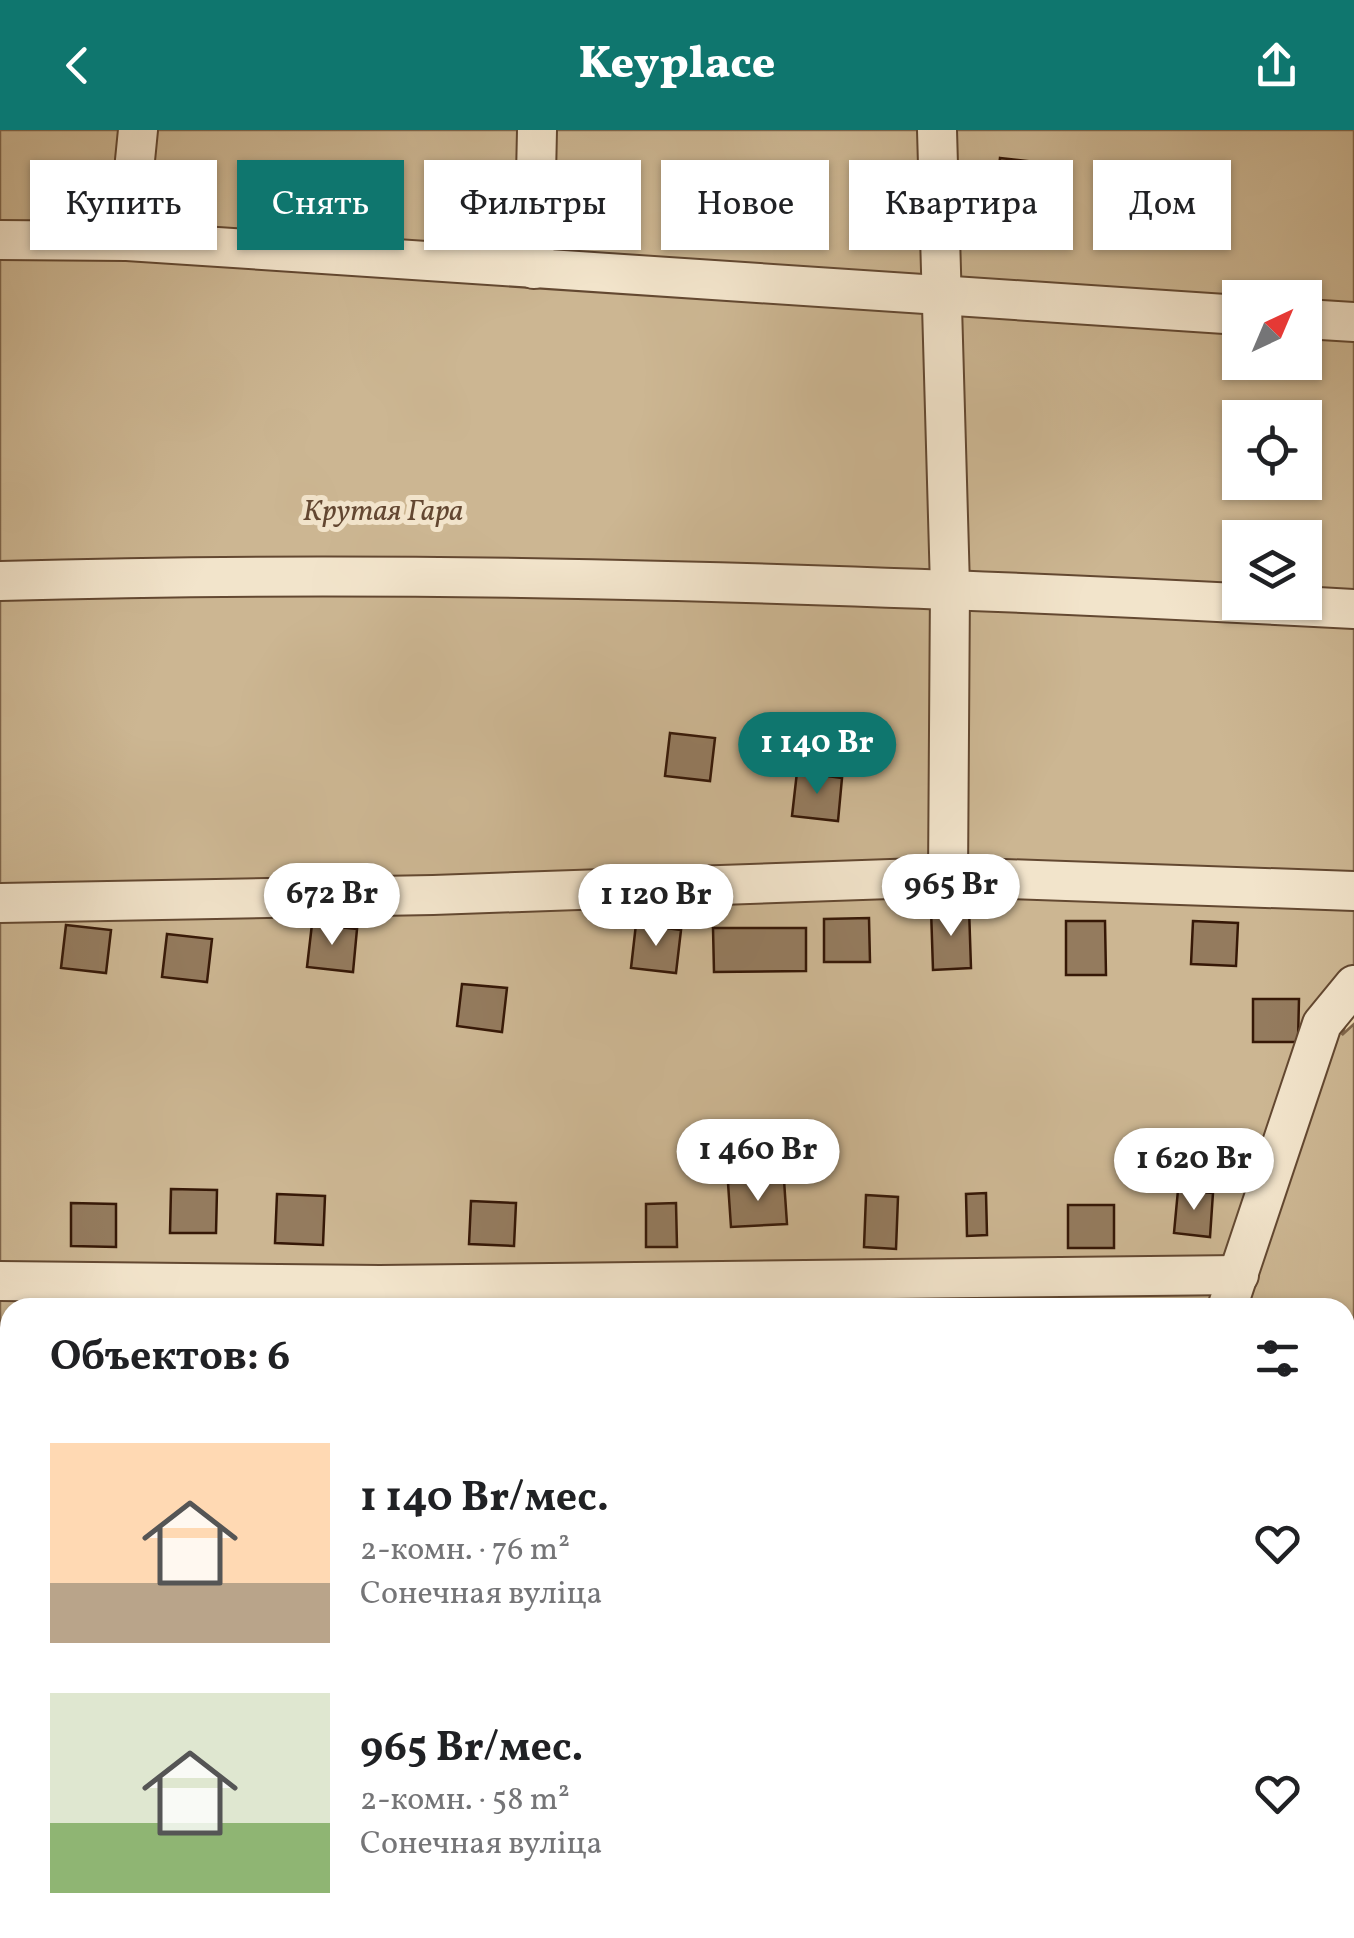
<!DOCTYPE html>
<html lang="ru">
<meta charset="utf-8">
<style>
body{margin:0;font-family:Vollkorn,serif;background:#f6f6f6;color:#202124;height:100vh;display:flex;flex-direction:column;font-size:38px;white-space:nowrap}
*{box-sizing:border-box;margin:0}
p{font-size:32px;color:#757577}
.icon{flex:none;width:55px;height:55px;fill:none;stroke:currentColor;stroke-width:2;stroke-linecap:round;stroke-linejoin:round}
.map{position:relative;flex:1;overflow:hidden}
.sheet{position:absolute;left:0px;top:1168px;width:1355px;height:642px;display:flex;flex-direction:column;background:#fff;border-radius:30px 30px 0 0;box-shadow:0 2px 8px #0004}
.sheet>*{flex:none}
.hud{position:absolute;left:30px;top:30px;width:1295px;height:90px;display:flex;gap:20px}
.needle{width:65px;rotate:44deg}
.fabs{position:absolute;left:1222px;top:150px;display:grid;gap:20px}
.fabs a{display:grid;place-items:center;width:100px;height:100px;border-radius:0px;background:#fff;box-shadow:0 2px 8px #0004;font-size:50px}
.price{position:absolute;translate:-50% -85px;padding:0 22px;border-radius:35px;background:#fff;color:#222;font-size:32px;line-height:65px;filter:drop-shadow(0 2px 5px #0008)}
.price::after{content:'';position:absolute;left:50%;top:60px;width:30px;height:22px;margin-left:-15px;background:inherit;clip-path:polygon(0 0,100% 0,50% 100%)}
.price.current{background:#0f766e;color:#fff}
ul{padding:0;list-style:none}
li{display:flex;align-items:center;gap:30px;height:250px;padding:0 50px}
li span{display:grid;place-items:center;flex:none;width:280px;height:200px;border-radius:0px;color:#555}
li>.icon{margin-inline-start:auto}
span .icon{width:120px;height:120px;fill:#fffc;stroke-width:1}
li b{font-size:42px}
h2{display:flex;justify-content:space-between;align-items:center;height:120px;padding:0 50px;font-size:42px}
.pill{padding:0 35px;border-radius:0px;background:#fff;box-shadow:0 2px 8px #0004;font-size:35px;line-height:90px}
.pill.current{background:#0f766e;color:#fff}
header{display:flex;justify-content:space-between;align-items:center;height:130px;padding:0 50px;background:#0f766e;color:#fff;font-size:45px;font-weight:800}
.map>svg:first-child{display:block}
.green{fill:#ccb692;stroke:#81674c;stroke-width:2.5;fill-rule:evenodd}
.building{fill:#947b5e;stroke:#361807;stroke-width:2.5}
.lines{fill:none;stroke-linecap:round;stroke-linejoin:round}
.minor-casing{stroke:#634831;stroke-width:42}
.minor{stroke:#f2e4cb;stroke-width:38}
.labels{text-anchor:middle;stroke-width:10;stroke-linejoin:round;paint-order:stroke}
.park-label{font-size:30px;font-style:italic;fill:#634731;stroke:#f2e4cb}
</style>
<header><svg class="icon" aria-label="back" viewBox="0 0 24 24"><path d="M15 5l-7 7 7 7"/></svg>Keyplace<svg class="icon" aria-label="share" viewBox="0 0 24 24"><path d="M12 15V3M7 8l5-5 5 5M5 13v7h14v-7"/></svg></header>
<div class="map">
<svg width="1354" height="1808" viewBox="0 0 1354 1808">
<rect width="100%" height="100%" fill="#ebd6af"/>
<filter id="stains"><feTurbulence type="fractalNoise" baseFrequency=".002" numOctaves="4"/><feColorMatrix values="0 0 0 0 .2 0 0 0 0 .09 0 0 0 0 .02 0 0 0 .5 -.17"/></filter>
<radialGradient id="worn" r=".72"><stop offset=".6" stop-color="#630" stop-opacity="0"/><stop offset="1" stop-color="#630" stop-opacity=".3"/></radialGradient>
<!-- green -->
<path class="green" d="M0,0H1354V871L1342,905L1354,894V1808H0ZM1240,168H1305V232H1240ZM1240,288H1305V352H1240ZM1240,408H1305V472H1240ZM10,1178H1345V1800H10Z"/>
<!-- building -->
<g class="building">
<path d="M1000,28L1045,33L1040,76L995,71Z"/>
<path d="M670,603L715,608L710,651L665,646Z"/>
<path d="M797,642L842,648L838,691L792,686Z"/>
<path d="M969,778L971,838L933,840L931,779Z"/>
<path d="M869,788L870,832H824V789Z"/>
<path d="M1066,791H1105L1106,845H1066Z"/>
<path d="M1193,791L1238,793L1236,836L1191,834Z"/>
<path d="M312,794L357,799L353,842L307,837Z"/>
<path d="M636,794L681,800L676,843L631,838Z"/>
<path d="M66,795L111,800L106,843L61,838Z"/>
<path d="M713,798H806V841L714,842Z"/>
<path d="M167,804L212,809L207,852L162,847Z"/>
<path d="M462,854L507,858L502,902L457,896Z"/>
<path d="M1253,869H1299L1298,912H1253Z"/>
<path d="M784,1050L787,1094L731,1097L728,1053Z"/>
<path d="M171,1059L217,1060L216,1103H170Z"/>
<path d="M1178,1060L1213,1063L1210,1107L1174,1103Z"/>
<path d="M986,1063L987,1105L967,1106L966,1064Z"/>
<path d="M277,1064L325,1066L323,1115L275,1113Z"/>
<path d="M866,1065L898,1067L896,1119L864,1117Z"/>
<path d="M471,1071L516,1073L514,1116L469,1114Z"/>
<path d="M71,1073L116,1074V1117L71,1116Z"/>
<path d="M676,1073L677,1117H646V1074Z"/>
<rect x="1068" y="1075" width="46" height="43"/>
<path d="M0,1310L9,1313L0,1338Z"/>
<path d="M61,1800H99L96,1808H58Z"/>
<path d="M160,1800H197L205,1803L203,1808H158Z"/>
<path d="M435,1800H479L496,1808H431Z"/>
<path d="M704,1800H712L734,1808H701Z"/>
</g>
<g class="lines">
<defs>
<g id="minor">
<path d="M937,0L950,457L948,747"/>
<path d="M0,110L127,111L1240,185"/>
<path d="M127,111L138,0"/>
<path d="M534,139L537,0"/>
<path d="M1305,189L1354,192"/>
<path d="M0,451C451,438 904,455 1354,479"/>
<path d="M0,773L433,765L948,747L1354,761"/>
<path d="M0,1151L380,1155L1239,1145"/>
<path d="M1227,1178L1322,894L1354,855"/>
<path d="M118,1808L122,1800"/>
<path d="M553,1808L556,1800"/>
<path d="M986,1808L989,1800"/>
</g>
</defs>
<!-- minor casing -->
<use href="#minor" class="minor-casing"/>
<!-- minor -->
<use href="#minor" class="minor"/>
</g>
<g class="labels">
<!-- park labels -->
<g class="park-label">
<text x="383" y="390">Крутая Гара</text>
</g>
</g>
<rect width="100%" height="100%" filter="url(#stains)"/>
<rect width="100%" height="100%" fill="url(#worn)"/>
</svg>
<div class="fabs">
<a><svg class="needle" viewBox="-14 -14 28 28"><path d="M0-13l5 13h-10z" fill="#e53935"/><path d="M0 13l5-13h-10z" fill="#757577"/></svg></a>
<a><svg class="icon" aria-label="locate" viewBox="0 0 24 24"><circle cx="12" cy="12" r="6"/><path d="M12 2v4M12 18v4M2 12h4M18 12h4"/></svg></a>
<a><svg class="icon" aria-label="layers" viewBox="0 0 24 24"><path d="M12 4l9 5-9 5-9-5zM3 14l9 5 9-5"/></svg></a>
</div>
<b class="price current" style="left:817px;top:667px">1 140 Br</b>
<b class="price" style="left:951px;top:809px">965 Br</b>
<b class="price" style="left:332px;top:818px">672 Br</b>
<b class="price" style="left:656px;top:819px">1 120 Br</b>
<b class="price" style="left:758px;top:1074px">1 460 Br</b>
<b class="price" style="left:1194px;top:1083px">1 620 Br</b>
<div class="hud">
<a class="pill">Купить</a>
<a class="pill current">Снять</a>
<a class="pill">Фильтры</a>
<a class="pill">Новое</a>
<a class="pill">Квартира</a>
<a class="pill">Дом</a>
</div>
<section class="sheet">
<h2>Объектов: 6<svg class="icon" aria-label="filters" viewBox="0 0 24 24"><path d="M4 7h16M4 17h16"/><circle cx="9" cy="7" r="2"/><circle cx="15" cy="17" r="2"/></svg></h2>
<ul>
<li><span style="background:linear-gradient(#ffd9b3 70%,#b9a48a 0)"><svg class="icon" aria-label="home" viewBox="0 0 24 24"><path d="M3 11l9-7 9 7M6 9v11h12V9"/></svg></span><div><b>1 140 Br/мес.</b><p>2-комн. · 76 m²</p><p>Сонечная вуліца</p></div><svg class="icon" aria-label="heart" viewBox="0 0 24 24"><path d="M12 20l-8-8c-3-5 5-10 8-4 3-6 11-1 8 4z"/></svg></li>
<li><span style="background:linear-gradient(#dfe7d0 65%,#8fb573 0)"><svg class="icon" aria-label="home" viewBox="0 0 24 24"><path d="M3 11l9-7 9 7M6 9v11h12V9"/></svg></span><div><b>965 Br/мес.</b><p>2-комн. · 58 m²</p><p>Сонечная вуліца</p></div><svg class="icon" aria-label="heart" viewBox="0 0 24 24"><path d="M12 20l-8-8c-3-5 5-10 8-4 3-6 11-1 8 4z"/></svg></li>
</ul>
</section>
</div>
